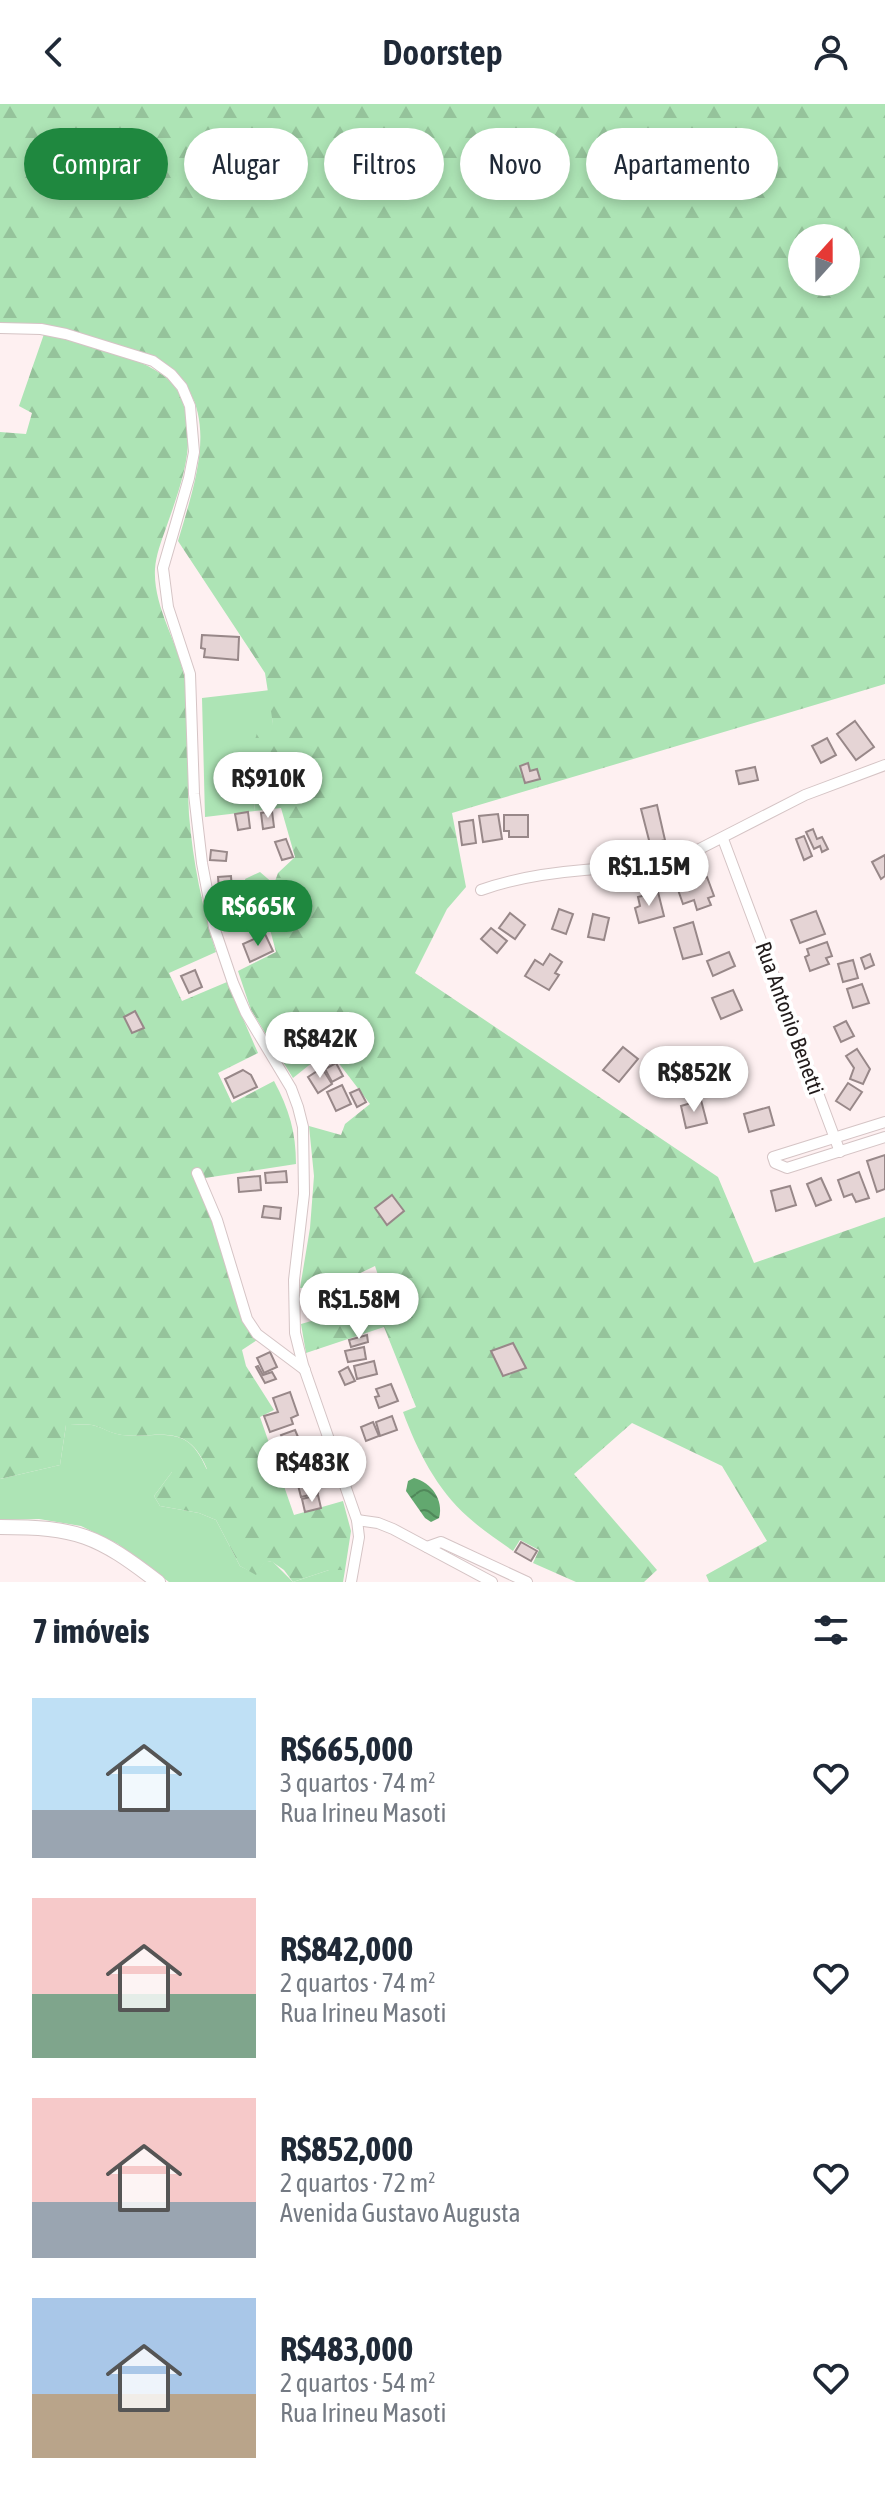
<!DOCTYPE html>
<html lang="pt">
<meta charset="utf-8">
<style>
body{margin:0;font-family:"Asap Condensed",sans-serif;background:#f2f2f3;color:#1f2937;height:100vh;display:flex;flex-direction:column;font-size:30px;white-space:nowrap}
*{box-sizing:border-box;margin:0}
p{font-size:26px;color:#747a83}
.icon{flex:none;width:44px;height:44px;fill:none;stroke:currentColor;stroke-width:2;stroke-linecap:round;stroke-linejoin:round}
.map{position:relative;height:1478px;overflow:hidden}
.sheet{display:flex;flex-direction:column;background:#fff;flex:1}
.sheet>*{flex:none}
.hud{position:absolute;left:24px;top:24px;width:838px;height:72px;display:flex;gap:16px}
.needle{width:52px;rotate:21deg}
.controls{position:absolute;left:788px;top:120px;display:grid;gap:16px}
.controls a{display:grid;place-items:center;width:72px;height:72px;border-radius:50%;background:#fff;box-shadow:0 4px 12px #0003;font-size:40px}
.price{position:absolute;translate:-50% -68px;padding:0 18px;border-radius:28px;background:#fff;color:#222;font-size:26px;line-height:52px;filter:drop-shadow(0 2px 4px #0008)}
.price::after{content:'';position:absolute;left:50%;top:48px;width:24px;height:18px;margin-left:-12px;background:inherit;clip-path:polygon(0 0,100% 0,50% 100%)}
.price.on{background:#1f883f;color:#fff}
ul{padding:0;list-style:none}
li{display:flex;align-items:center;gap:24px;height:200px;padding:0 32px}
li span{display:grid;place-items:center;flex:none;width:224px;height:160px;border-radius:0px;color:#555}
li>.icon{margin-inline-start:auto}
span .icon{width:96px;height:96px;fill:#fffc;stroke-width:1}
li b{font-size:34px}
h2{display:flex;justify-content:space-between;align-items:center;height:96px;padding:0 32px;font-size:34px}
.chip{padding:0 28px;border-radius:36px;background:#fff;box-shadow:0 4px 12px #0003;font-size:28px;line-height:72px}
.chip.on{background:#1f883f;color:#fff}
header{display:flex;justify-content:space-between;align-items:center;height:104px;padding:0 32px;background:#fff;font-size:36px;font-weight:600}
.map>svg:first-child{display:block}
.grass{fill:#ade4b5}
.forest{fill:url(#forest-firs);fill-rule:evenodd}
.water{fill:url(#water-waves)}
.building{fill:#e5d4d5;stroke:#988889;stroke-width:2}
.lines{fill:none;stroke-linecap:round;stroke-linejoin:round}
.street-casing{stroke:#d5c4c5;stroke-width:12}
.secondary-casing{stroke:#d5c4c5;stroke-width:16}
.street{stroke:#fff;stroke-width:10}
.secondary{stroke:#fff;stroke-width:14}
.labels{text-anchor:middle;stroke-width:8;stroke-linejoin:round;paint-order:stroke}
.street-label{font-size:22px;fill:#211b1b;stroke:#fff}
</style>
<header><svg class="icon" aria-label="back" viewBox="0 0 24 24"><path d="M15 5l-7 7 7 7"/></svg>Doorstep<svg class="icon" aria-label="person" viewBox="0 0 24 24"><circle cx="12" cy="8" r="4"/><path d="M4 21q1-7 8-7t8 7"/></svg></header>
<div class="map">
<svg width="885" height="1478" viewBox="0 0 885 1478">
<defs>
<pattern id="forest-firs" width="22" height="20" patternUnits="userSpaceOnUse" patternTransform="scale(2)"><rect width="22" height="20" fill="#ade4b5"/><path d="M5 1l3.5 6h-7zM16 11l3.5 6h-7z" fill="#95c39b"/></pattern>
<pattern id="water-waves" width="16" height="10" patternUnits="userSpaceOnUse" patternTransform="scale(2)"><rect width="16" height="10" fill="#62a86f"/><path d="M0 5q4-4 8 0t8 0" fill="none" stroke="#50885a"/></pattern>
</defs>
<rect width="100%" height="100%" fill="#fef0f1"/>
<!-- grass -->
<g class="grass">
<path d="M270,586L273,620L249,654L255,707L205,713L202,594Z"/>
<path d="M66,1321C74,1321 84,1320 92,1321C102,1323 112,1330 122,1331C162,1335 187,1317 207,1366L172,1368L154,1392L160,1402L199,1409L216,1416L240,1462L256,1470L264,1458L272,1457L293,1478L329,1466H345L343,1478H169L118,1440L81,1422L39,1415L0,1416V1375L60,1361Z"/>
</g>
<!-- forest -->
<g class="forest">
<path d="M0,0H885V580L452,709L466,783L447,805L415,869L718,1073L754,1159L885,1113V1478H709L706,1471L767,1437L722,1362L632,1319L574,1370L657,1466L644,1478H576L533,1459L539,1446L520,1436L513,1447C498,1436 482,1426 468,1413C437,1386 417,1346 403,1308L416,1303L384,1223L306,1249L301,1220L386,1195L375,1162L329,1184H300L310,1124L314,1072L309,1022L341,1031L345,1020L370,1000L334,953L313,958L293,974L251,906L238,867L276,848L267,814L248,787L245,775L260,768L274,780L278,769L295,753L281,704L255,707L249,654L259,623L273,620L265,569L178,437C198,369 228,289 147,250L0,220ZM802,134H846V178H802Z"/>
<path d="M44,230C79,238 163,255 179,289C200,334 181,381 166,424C161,438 156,451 155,465C153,502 177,536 184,571C192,617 186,664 189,711C193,758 202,803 216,848L169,869L182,897L227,878L258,949L218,969L232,999L274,977C289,1005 296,1028 296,1060L205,1074L201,1066L193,1069L217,1129L241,1213L257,1236L242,1246L246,1262L274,1306L260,1313L294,1411L343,1397L351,1427L345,1466H329L293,1478L284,1466L271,1457L264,1459L256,1471L240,1462L216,1416L199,1409L160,1402L154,1392L172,1368V1353L207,1365C187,1317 160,1335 122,1331C111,1330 102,1323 92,1321C84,1320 74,1321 66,1321L60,1361L0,1375V328L26,330L32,309L19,302Z"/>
</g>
<!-- water -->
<path class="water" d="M414,1374C431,1378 444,1396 439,1414L431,1418L425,1414L406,1387L408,1377Z"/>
<!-- building -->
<g class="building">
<path d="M202,531L239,533L238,556L204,553L205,545L201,544Z"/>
<path d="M855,617L874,643L856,656L837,630Z"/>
<path d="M827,634L836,651L821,659L812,642Z"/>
<path d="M528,659L530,667L537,665L540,675L525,679L520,662Z"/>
<path d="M755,663L758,676L739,680L736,667Z"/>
<path d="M657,701L665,736L650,740L641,705Z"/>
<path d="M272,707L274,723L263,725L261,709Z"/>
<path d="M248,708L250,724L238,726L235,710Z"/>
<path d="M498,710L502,735L483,738L479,712Z"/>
<path d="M504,711H528V733H509V727H504Z"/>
<path d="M473,716L476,739L462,741L459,718Z"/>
<path d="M813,725L817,735L822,733L828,745L822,748L820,742L814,745L806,728Z"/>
<path d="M804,732L812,752L804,756L796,735Z"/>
<path d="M286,735L293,753L282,756L275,738Z"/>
<path d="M211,746L227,748L226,757L210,756Z"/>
<path d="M885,751V772L881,775L872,758Z"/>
<path d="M231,772L232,786H219L218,773Z"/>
<path d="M707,773L714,792L708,794L711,801L697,806L694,796L683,800L677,783Z"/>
<path d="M658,788L664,812L639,819L635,804L640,802L638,793Z"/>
<path d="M249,794L260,813L248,818L243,808L233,810L231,802Z"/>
<path d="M559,805L573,810L566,830L552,825Z"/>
<path d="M816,807L825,830L800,839L791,816Z"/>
<path d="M510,809L525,821L515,835L499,824Z"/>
<path d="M593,810L609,814L604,836L588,833Z"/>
<path d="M693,818L702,850L683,855L674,824Z"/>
<path d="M491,824L507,837L497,849L481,835Z"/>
<path d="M265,830L273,847L250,858L243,840Z"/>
<path d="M827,838L832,852L826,854L829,860L810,867L805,853L809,851L807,845Z"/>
<path d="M729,848L735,862L713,872L707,857Z"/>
<path d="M550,850L562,858L555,869L559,871L549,886L525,872L535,856L543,861Z"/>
<path d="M870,850L874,861L865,865L861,854Z"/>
<path d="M853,856L858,874L843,878L838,860Z"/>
<path d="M195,866L202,883L189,889L181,872Z"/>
<path d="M862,880L869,899L853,904L847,885Z"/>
<path d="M733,886L742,906L721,915L712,894Z"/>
<path d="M135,907L144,924L132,929L124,913Z"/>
<path d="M846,917L854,932L841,938L834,923Z"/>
<path d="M623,943L638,955L619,978L603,966Z"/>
<path d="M857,945L870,965L863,980L850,975L854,964L846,952Z"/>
<path d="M336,959L343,972L332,978L325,965Z"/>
<path d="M322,964L332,980L318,989L308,973Z"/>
<path d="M243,966L251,971L257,983L234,994L225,975Z"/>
<path d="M848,979L862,988L850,1006L836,997Z"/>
<path d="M342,981L351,1000L336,1007L327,988Z"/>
<path d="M359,985L366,998L357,1003L350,989Z"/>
<path d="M701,996L707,1019L686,1024L681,1002Z"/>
<path d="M769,1003L774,1021L749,1028L744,1010Z"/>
<path d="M885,1051V1085L877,1088L867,1057Z"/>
<path d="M286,1067L287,1078L266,1079L265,1069Z"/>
<path d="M859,1068L869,1094L856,1098L852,1090L844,1093L838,1076Z"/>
<path d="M260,1072L261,1086L239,1088L238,1074Z"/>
<path d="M821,1074L831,1096L816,1102L807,1080Z"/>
<path d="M790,1082L796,1101L776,1107L771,1087Z"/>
<path d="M392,1091L404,1107L387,1121L375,1104Z"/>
<path d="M264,1102L281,1104L280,1115L262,1113Z"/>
<path d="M367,1231L368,1238L351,1243L349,1236Z"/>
<path d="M513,1239L526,1264L503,1272L491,1247Z"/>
<path d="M364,1243L366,1255L348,1258L345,1247Z"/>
<path d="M270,1248L277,1263L264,1269L257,1254Z"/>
<path d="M374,1257L377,1270L357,1275L354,1262Z"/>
<path d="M258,1262L263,1271L272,1268L276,1275L265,1279L256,1263Z"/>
<path d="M348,1263L355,1277L345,1281L339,1268Z"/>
<path d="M391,1280L398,1297L379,1304L375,1293L379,1292L376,1285Z"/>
<path d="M290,1288L298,1311L291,1314L293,1320L270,1328L264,1312L278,1308L273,1294Z"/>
<path d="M392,1312L397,1326L380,1332L376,1318Z"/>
<path d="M373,1318L379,1332L366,1337L361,1323Z"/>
<path d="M295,1326L301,1340L287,1345L281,1331Z"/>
<path d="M312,1365L318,1389L301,1393L295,1369Z"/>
<path d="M318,1391L321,1404L305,1408L302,1395Z"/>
<path d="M521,1438L537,1447L531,1457L515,1448Z"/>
</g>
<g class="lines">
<defs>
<g id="street">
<path d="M0,224L41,225L66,230L153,257L171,270L182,283L190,302L194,348L189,374L163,464L168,503L190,570L194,690L202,759L214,823L233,879L246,909L291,984L298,1003L303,1023L304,1090L294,1176L295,1229L303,1261L357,1416L359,1433L351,1478"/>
<path d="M723,735L840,1048"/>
<path d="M481,786C514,774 548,769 584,766C615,763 645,764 676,757L805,691L885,661"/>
<path d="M885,1018L773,1053L775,1059L787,1064L885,1033"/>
<path d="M197,1069L217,1116L247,1215L257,1230L305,1266"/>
<path d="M357,1416L378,1419L393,1425L492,1478"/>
<path d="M427,1443L441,1438L527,1478"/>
</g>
<path id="secondary" d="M0,1423C77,1423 97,1431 158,1478"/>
</defs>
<!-- street casing -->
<use href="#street" class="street-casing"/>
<!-- secondary casing -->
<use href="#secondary" class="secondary-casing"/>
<!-- street -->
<use href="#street" class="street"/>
<!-- secondary -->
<use href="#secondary" class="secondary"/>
</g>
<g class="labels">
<!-- street labels -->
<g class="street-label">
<text transform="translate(790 914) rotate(70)" y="8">Rua Antonio Benetti</text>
</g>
</g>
</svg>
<div class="controls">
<a><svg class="needle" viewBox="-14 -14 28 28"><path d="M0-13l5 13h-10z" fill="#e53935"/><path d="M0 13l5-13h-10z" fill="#747a83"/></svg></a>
</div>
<b class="price" style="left:268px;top:716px">R$910K</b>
<b class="price" style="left:649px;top:804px">R$1.15M</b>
<b class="price on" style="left:258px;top:844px">R$665K</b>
<b class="price" style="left:320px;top:976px">R$842K</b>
<b class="price" style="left:694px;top:1010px">R$852K</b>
<b class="price" style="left:359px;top:1237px">R$1.58M</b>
<b class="price" style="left:312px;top:1400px">R$483K</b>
<div class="hud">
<a class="chip on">Comprar</a>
<a class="chip">Alugar</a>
<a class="chip">Filtros</a>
<a class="chip">Novo</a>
<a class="chip">Apartamento</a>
</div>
</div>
<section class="sheet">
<h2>7 imóveis<svg class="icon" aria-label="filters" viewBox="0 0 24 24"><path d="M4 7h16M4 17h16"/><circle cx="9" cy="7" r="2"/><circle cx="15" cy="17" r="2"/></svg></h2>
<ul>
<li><span style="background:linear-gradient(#bfe0f5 70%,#9aa5b1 0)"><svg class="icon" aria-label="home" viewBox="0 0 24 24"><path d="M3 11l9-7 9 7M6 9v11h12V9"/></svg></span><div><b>R$665,000</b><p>3 quartos · 74 m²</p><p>Rua Irineu Masoti</p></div><svg class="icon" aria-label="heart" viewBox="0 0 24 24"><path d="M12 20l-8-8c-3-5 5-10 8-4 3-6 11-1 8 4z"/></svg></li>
<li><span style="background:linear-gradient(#f6c9c9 60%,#7fa58c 0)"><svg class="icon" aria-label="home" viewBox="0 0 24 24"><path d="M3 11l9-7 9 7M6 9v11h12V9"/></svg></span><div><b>R$842,000</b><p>2 quartos · 74 m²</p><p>Rua Irineu Masoti</p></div><svg class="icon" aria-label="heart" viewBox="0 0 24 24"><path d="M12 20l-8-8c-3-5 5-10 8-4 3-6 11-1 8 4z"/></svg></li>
<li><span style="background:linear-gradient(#f6c9c9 65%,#9aa5b1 0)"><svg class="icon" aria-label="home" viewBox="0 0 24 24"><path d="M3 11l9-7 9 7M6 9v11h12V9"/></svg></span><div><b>R$852,000</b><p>2 quartos · 72 m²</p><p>Avenida Gustavo Augusta</p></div><svg class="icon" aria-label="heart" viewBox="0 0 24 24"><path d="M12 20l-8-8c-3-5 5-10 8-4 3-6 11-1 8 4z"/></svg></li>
<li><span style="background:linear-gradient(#a9c7e8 60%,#b9a48a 0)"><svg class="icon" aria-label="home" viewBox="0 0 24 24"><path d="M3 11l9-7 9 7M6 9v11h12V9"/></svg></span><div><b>R$483,000</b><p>2 quartos · 54 m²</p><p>Rua Irineu Masoti</p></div><svg class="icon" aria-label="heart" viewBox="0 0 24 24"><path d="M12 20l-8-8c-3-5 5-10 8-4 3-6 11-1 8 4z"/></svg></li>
</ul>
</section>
